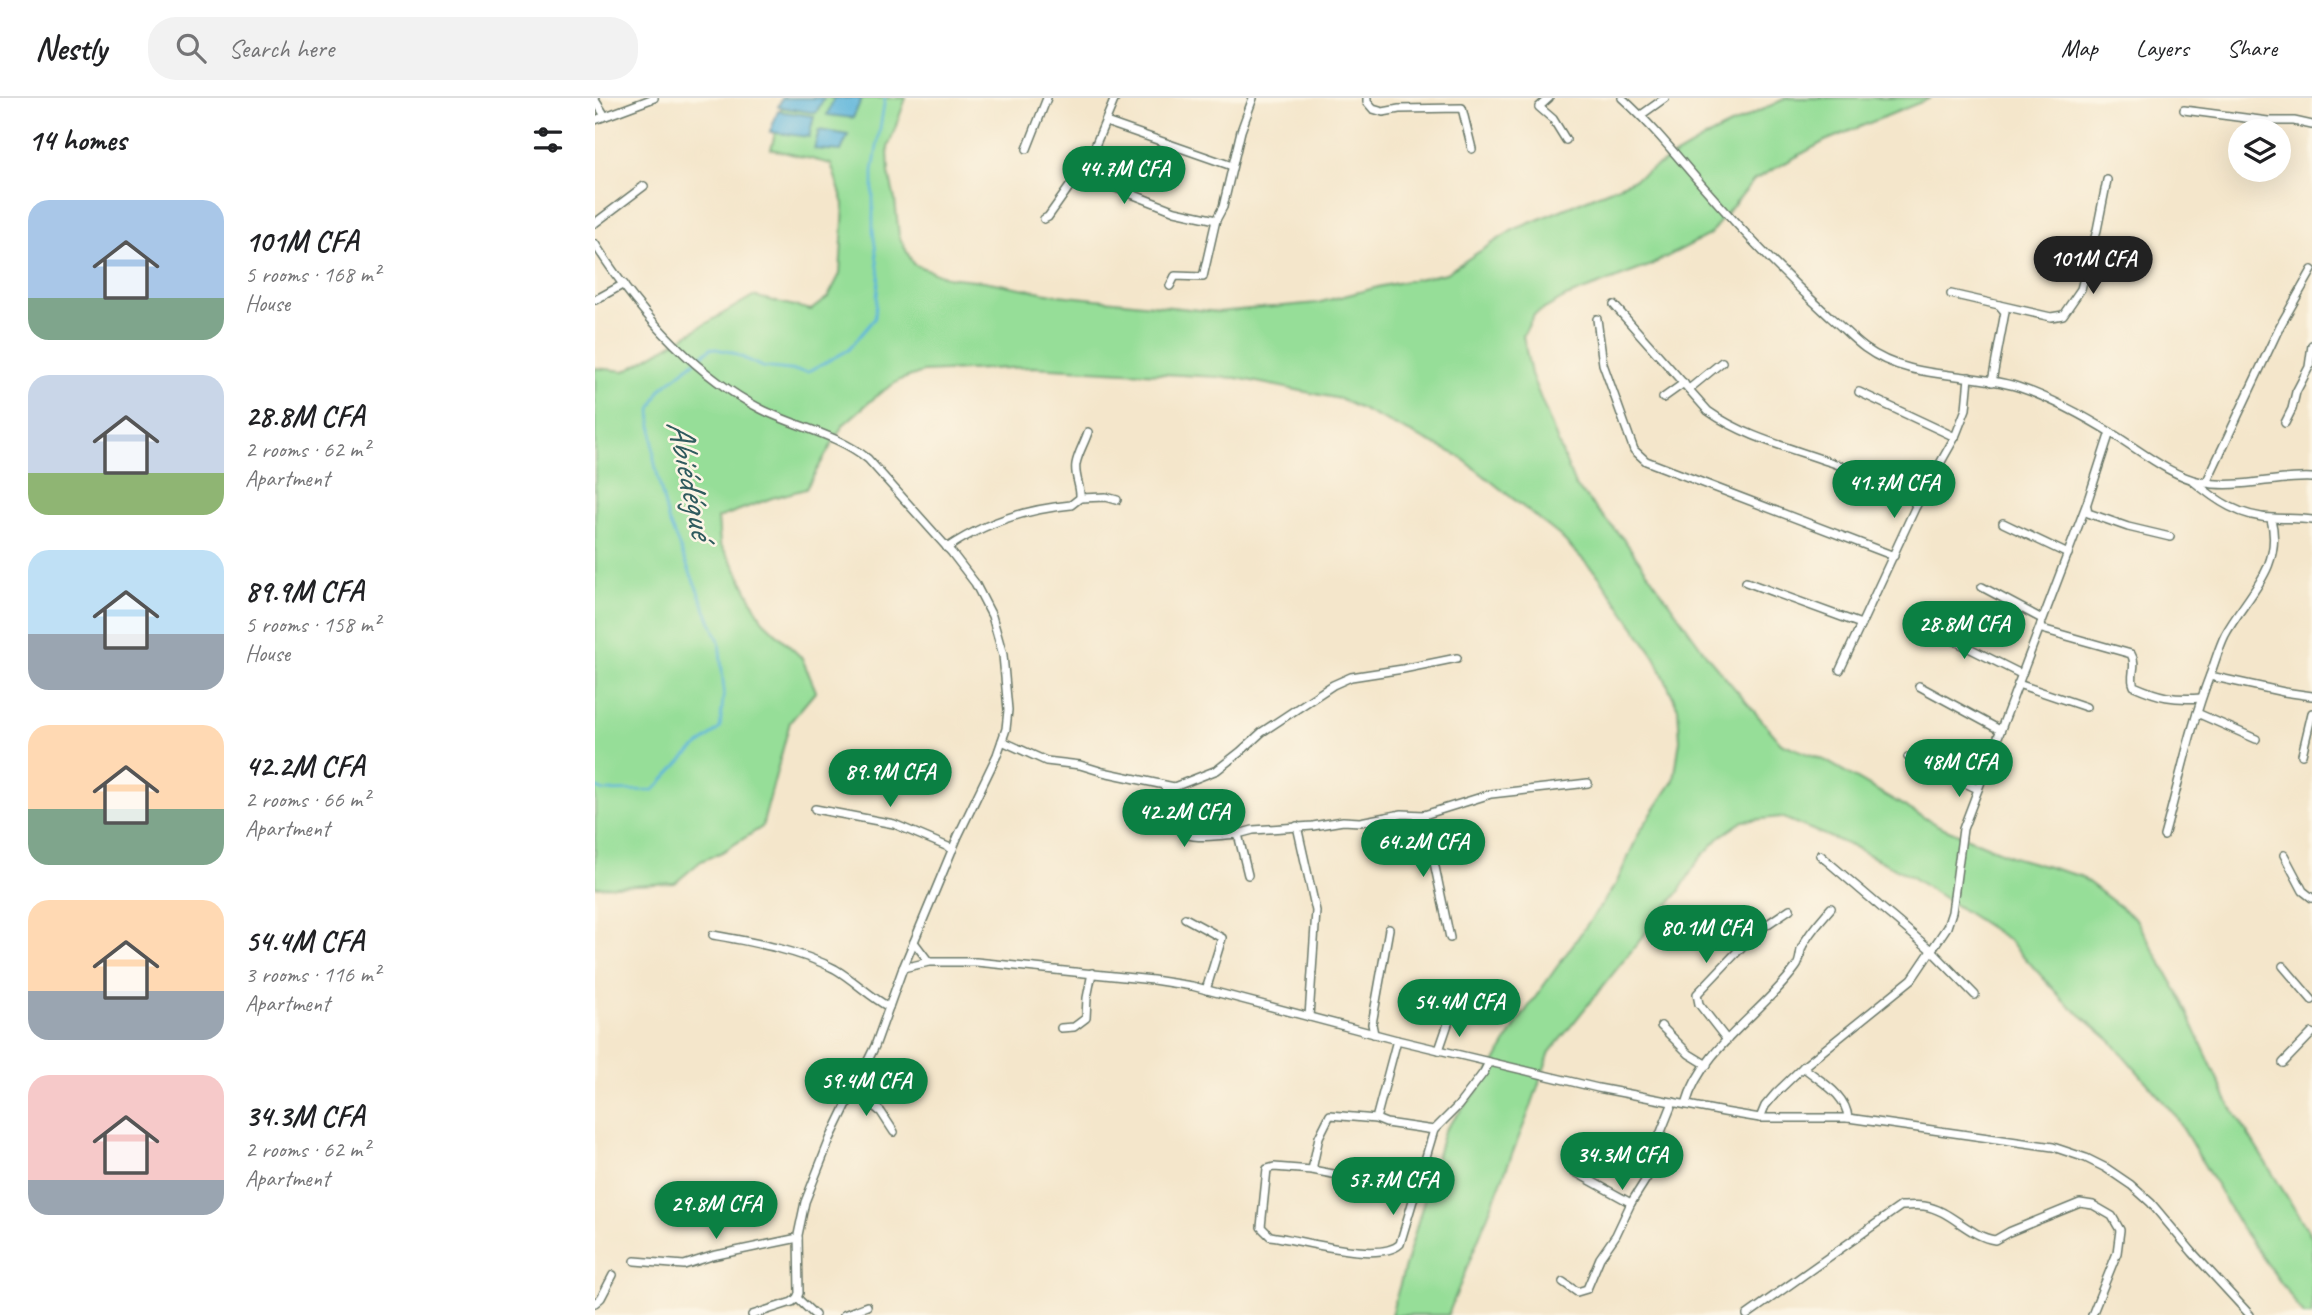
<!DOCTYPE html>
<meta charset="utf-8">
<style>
body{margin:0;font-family:Caveat,sans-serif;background:#f2f2f2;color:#202124;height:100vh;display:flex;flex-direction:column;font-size:26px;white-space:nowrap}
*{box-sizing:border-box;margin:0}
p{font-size:23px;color:#757577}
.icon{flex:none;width:38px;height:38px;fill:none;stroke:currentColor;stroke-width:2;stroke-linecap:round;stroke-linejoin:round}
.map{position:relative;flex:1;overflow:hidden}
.details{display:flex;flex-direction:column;background:#fff;width:595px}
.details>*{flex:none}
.controls{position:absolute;left:1633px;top:21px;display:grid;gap:14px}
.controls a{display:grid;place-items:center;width:63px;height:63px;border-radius:50%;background:#fff;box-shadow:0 7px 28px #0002;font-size:35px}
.price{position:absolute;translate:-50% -60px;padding:0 16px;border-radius:24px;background:#0b8043;color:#fff;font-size:23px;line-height:46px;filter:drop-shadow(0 2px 4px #0008)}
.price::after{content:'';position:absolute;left:50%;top:42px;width:21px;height:16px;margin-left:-10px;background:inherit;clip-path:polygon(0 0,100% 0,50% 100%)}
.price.selected{background:#222;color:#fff}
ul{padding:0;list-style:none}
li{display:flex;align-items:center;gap:21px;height:175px;padding:0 28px}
li span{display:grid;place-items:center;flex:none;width:196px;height:140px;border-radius:21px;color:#555}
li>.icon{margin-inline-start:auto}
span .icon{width:84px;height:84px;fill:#fffc;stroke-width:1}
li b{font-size:30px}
h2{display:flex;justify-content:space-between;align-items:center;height:84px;padding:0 28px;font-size:30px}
header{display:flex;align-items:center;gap:42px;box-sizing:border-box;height:98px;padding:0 35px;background:#fff;border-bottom:2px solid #e0e0e0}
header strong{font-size:33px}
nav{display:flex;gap:38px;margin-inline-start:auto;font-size:24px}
.search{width:490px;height:63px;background:#f2f2f2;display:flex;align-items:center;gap:18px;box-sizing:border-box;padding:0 24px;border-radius:28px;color:#757577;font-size:26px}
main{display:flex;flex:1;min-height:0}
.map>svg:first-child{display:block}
.green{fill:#96de98;stroke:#5a8e66;stroke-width:2}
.water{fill:#5eb6db;stroke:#3e7a88;stroke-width:2}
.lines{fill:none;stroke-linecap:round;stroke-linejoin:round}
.stream{stroke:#5eb6db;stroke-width:2.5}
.minor-casing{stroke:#6a7869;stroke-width:10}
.minor{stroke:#fff;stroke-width:7}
.labels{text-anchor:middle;stroke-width:5;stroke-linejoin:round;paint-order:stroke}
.water-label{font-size:37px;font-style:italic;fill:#2f5b5e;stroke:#fcf5e5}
</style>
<header>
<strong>Nestly</strong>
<div class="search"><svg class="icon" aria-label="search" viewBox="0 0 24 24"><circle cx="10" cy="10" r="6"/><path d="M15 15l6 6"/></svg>Search here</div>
<nav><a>Map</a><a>Layers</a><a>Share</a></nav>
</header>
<main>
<section class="details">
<h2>14 homes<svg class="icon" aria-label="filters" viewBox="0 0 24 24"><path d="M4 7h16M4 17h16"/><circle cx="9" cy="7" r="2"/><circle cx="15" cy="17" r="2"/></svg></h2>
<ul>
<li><span style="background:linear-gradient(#a9c7e8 70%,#7fa58c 0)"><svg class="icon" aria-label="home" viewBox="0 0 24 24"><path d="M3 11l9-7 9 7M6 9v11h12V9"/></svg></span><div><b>101M CFA</b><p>5 rooms · 168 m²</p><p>House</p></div></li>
<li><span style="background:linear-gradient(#c9d6e8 70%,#8fb573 0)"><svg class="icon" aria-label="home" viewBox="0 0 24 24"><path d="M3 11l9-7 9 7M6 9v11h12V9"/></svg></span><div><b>28.8M CFA</b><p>2 rooms · 62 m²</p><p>Apartment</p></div></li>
<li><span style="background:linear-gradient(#bfe0f5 60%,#9aa5b1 0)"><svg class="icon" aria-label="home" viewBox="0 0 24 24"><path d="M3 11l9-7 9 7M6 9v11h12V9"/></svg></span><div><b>89.9M CFA</b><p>5 rooms · 158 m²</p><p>House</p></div></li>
<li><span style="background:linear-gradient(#ffd9b3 60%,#7fa58c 0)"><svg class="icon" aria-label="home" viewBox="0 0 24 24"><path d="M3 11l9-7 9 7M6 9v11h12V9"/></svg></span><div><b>42.2M CFA</b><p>2 rooms · 66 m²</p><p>Apartment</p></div></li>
<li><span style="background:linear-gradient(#ffd9b3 65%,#9aa5b1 0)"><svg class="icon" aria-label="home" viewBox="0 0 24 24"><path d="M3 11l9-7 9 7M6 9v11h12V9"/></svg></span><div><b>54.4M CFA</b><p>3 rooms · 116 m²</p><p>Apartment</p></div></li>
<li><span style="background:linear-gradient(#f6c9c9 75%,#9aa5b1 0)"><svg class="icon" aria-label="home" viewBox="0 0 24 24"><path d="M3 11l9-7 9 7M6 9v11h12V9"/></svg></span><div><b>34.3M CFA</b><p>2 rooms · 62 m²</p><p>Apartment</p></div></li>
</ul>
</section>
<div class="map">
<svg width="1717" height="1217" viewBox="0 0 1717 1217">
<rect width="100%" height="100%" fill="#fcf5e5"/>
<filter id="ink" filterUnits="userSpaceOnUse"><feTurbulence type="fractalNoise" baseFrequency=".0143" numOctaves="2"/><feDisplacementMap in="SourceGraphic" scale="14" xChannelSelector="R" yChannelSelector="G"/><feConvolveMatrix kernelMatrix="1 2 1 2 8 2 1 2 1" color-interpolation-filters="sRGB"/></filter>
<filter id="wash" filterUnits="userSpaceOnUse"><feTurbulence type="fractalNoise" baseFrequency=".00686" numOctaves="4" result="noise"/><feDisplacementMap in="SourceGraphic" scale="28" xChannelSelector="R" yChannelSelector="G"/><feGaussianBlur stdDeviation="1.57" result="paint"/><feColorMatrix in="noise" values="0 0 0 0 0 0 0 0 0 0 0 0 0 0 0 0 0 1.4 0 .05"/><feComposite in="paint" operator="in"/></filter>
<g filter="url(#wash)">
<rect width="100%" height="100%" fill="#f4e6cb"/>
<!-- green -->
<path class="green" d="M189,0H311L293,50L294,75L300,102L304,138L318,166L351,179L389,183L463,197L623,214L722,205L787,188L851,175L918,132L1038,82L1119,35L1191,0H1336L1230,43L1159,82L1114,137L1054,168L971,199L939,217L928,238L936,276L980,387L1030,443L1113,559L1186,645L1231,663L1342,727L1418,759L1485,778L1541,821L1583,895L1633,1004L1717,1139V1217H1709L1645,1128L1580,1017L1516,943L1468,902L1414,842L1315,778L1261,750L1186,719L1148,723L1126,738L1104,761L1083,795L955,954L934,1014L853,1217H796L849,1033L886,988L922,925L1021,786L1045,733L1079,682L1085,642L1083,610L1060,559L1003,477L965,438L864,358L745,301L642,280L437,269L328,274L305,282L285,295L248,327L211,391L177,400L123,420L125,446L139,467L167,522L207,560L221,593L195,624L167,729L127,754L106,763L80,785L0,789V270L30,273L158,198L216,212L233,199L245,176L249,106L236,66L176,51Z"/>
<!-- water -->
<g class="water">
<path d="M187,0H229L221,15L183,9Z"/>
<path d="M239,0H267L258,20L232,17Z"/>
<path d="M183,13L219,18L214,39L175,34Z"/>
<path d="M224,32L253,37L246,53L219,51Z"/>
</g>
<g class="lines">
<!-- stream -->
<path class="stream" d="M0,689L9,693L59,692L91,658L125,630L129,592L124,543L73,422L59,362L56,311L66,291L116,250L136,254L167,269L213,274L253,252L280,220L284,177L278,132V73L290,0"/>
</g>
</g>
<g filter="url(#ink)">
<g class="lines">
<defs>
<g id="minor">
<path d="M520,0L488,77L580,113L621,122L608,179L580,178L575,188"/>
<path d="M772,0V4L778,11L788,14L804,11L867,10L877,51"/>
<path d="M954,0L944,9L958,21L971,42"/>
<path d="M1027,0C1056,26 1080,56 1106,86C1146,132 1189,177 1235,219C1247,229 1258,241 1270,250C1315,283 1372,273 1423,289C1456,300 1489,318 1518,336C1546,353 1574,377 1606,384C1643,392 1680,378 1717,380"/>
<path d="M0,2L10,18"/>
<path d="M1589,12L1673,23H1699L1717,27"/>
<path d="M1046,17L1070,0"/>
<path d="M0,22L59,0"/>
<path d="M511,24L637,68"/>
<path d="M432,51L452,0"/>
<path d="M449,121L453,119L482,78L488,77"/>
<path d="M621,122L628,109L646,33L658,0"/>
<path d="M0,125L49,88"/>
<path d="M0,146C41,210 97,275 166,311C201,329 242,336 273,361L357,455L380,485L397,518L408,557L413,612L411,631L402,657L363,738L308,870L280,948L235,1041L210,1104L203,1137L204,1195L202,1200L197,1204L157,1217"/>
<path d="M1356,196L1404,207L1410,214L1397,284"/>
<path d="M0,202L29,186"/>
<path d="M1019,207L1113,313C1148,338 1192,349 1232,363C1260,372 1286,383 1313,393L1321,408"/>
<path d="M1404,207L1456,219L1468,217L1486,191L1502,132L1512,82"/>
<path d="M1002,221L1008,266L1039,352L1051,363L1299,458"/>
<path d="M1094,291L1127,264"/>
<path d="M1264,294L1360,339"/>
<path d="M1068,300L1089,285"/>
<path d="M1690,325L1697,311L1701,294L1714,269L1717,247"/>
<path d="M1598,383C1622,403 1645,419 1678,420C1691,421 1703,420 1717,422"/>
<path d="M1611,385L1685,228L1717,172"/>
<path d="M485,400L511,399L522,402"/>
<path d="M1492,409L1493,415L1533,429L1575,439"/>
<path d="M1408,425L1473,456"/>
<path d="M352,450C389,425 432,411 476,407L485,400C486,388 479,378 481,366C483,355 490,344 493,334"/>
<path d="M1151,484L1266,526"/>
<path d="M1387,489L1447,521"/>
<path d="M1324,525L1426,576"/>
<path d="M1446,526L1447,531L1536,556C1543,567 1534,578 1539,588C1564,599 1578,602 1606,600"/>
<path d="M1245,572L1321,408L1360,339L1371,311L1374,279"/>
<path d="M1615,578L1689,594L1717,598"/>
<path d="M1423,586L1491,609"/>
<path d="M1324,588L1405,632"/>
<path d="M1602,615L1661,641"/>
<path d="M407,643L451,663L485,667L508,674L579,689L622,672L645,654L667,634L738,587L756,579L808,571L862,560"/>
<path d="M1707,657L1717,615"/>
<path d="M1313,659L1383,691"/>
<path d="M570,688C581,747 589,740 643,736L653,777"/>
<path d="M220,711L299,726L358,751"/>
<path d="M829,717L855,840"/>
<path d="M702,728L721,813L714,919"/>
<path d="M643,736L658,732L718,728L748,723L765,724L807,716L829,717L896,696L993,685"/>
<path d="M1569,738C1584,685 1595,629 1615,577C1620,564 1624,549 1630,537C1651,498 1689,470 1676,421"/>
<path d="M1225,757L1337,853L1380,897"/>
<path d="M1689,757L1708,793L1717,800"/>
<path d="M590,820L627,840L611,892"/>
<path d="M118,837C157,844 204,852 240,871C259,882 275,899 294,909"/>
<path d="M319,844L334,864"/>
<path d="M1688,868L1717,902"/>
<path d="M308,870L334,864H381L558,882L597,888L802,942L1003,990L1129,1014L1165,1020H1253L1458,1049L1491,1060L1511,1070L1536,1087L1556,1105L1598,1155L1655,1217"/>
<path d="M1066,928L1094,956L1112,967"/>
<path d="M466,930L479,929L491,920L492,900L497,875"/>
<path d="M779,936L777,926L794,831"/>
<path d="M802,942L781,1021L735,1017L724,1039L717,1072L679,1069L672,1071L666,1129L675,1138C703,1141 784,1166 805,1146L839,1032L863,1008L889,974L894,964"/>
<path d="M1132,942L1104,906L1102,896L1161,834L1195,811"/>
<path d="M844,952L855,920L863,911"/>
<path d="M1688,965L1717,935"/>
<path d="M1208,969C1226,984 1251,996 1253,1020"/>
<path d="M259,992L286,1014L299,1034"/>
<path d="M1091,1006C1106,951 1169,914 1201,869C1206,863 1204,856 1207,849C1214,834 1225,823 1236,810"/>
<path d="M1165,1020L1170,1008L1181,995L1208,969L1317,881L1352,829L1357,814L1368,731L1492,405L1515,334"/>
<path d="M781,1021L791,1025L839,1032"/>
<path d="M1036,1045L1061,1049"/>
<path d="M717,1072L775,1083L779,1089"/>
<path d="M980,1074L1036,1105"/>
<path d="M40,1163L89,1167L117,1158L203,1140"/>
<path d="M968,1184L982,1194L992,1191L1005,1160L1021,1137L1036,1105L1053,1078L1064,1039L1078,1004"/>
<path d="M202,1200L220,1217"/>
<path d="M0,1205L6,1200L18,1177"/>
<path d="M249,1217L272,1208"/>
<path d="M1152,1217L1306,1108C1314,1108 1322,1107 1329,1108C1356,1112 1373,1138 1400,1142L1414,1134L1485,1105L1498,1107L1517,1118L1525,1132L1522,1155L1497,1217"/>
</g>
</defs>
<!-- minor casing -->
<use href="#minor" class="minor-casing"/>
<!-- minor -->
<use href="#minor" class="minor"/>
</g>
</g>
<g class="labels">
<!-- water labels -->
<g class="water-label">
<text transform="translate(97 380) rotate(78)" y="13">Abiédégué</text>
</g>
</g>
</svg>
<div class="controls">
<a><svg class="icon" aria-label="layers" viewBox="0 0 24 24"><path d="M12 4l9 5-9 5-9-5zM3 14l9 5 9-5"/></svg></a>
</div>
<b class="price" style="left:529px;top:108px">44.7M CFA</b>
<b class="price selected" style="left:1498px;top:198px">101M CFA</b>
<b class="price" style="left:1299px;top:422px">41.7M CFA</b>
<b class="price" style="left:1369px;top:563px">28.8M CFA</b>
<b class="price" style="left:1364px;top:701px">48M CFA</b>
<b class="price" style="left:295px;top:711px">89.9M CFA</b>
<b class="price" style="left:589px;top:751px">42.2M CFA</b>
<b class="price" style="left:828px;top:781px">64.2M CFA</b>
<b class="price" style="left:1111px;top:867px">80.1M CFA</b>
<b class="price" style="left:864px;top:941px">54.4M CFA</b>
<b class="price" style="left:271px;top:1020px">59.4M CFA</b>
<b class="price" style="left:1027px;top:1094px">34.3M CFA</b>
<b class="price" style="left:798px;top:1119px">57.7M CFA</b>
<b class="price" style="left:121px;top:1143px">29.8M CFA</b>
</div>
</main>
